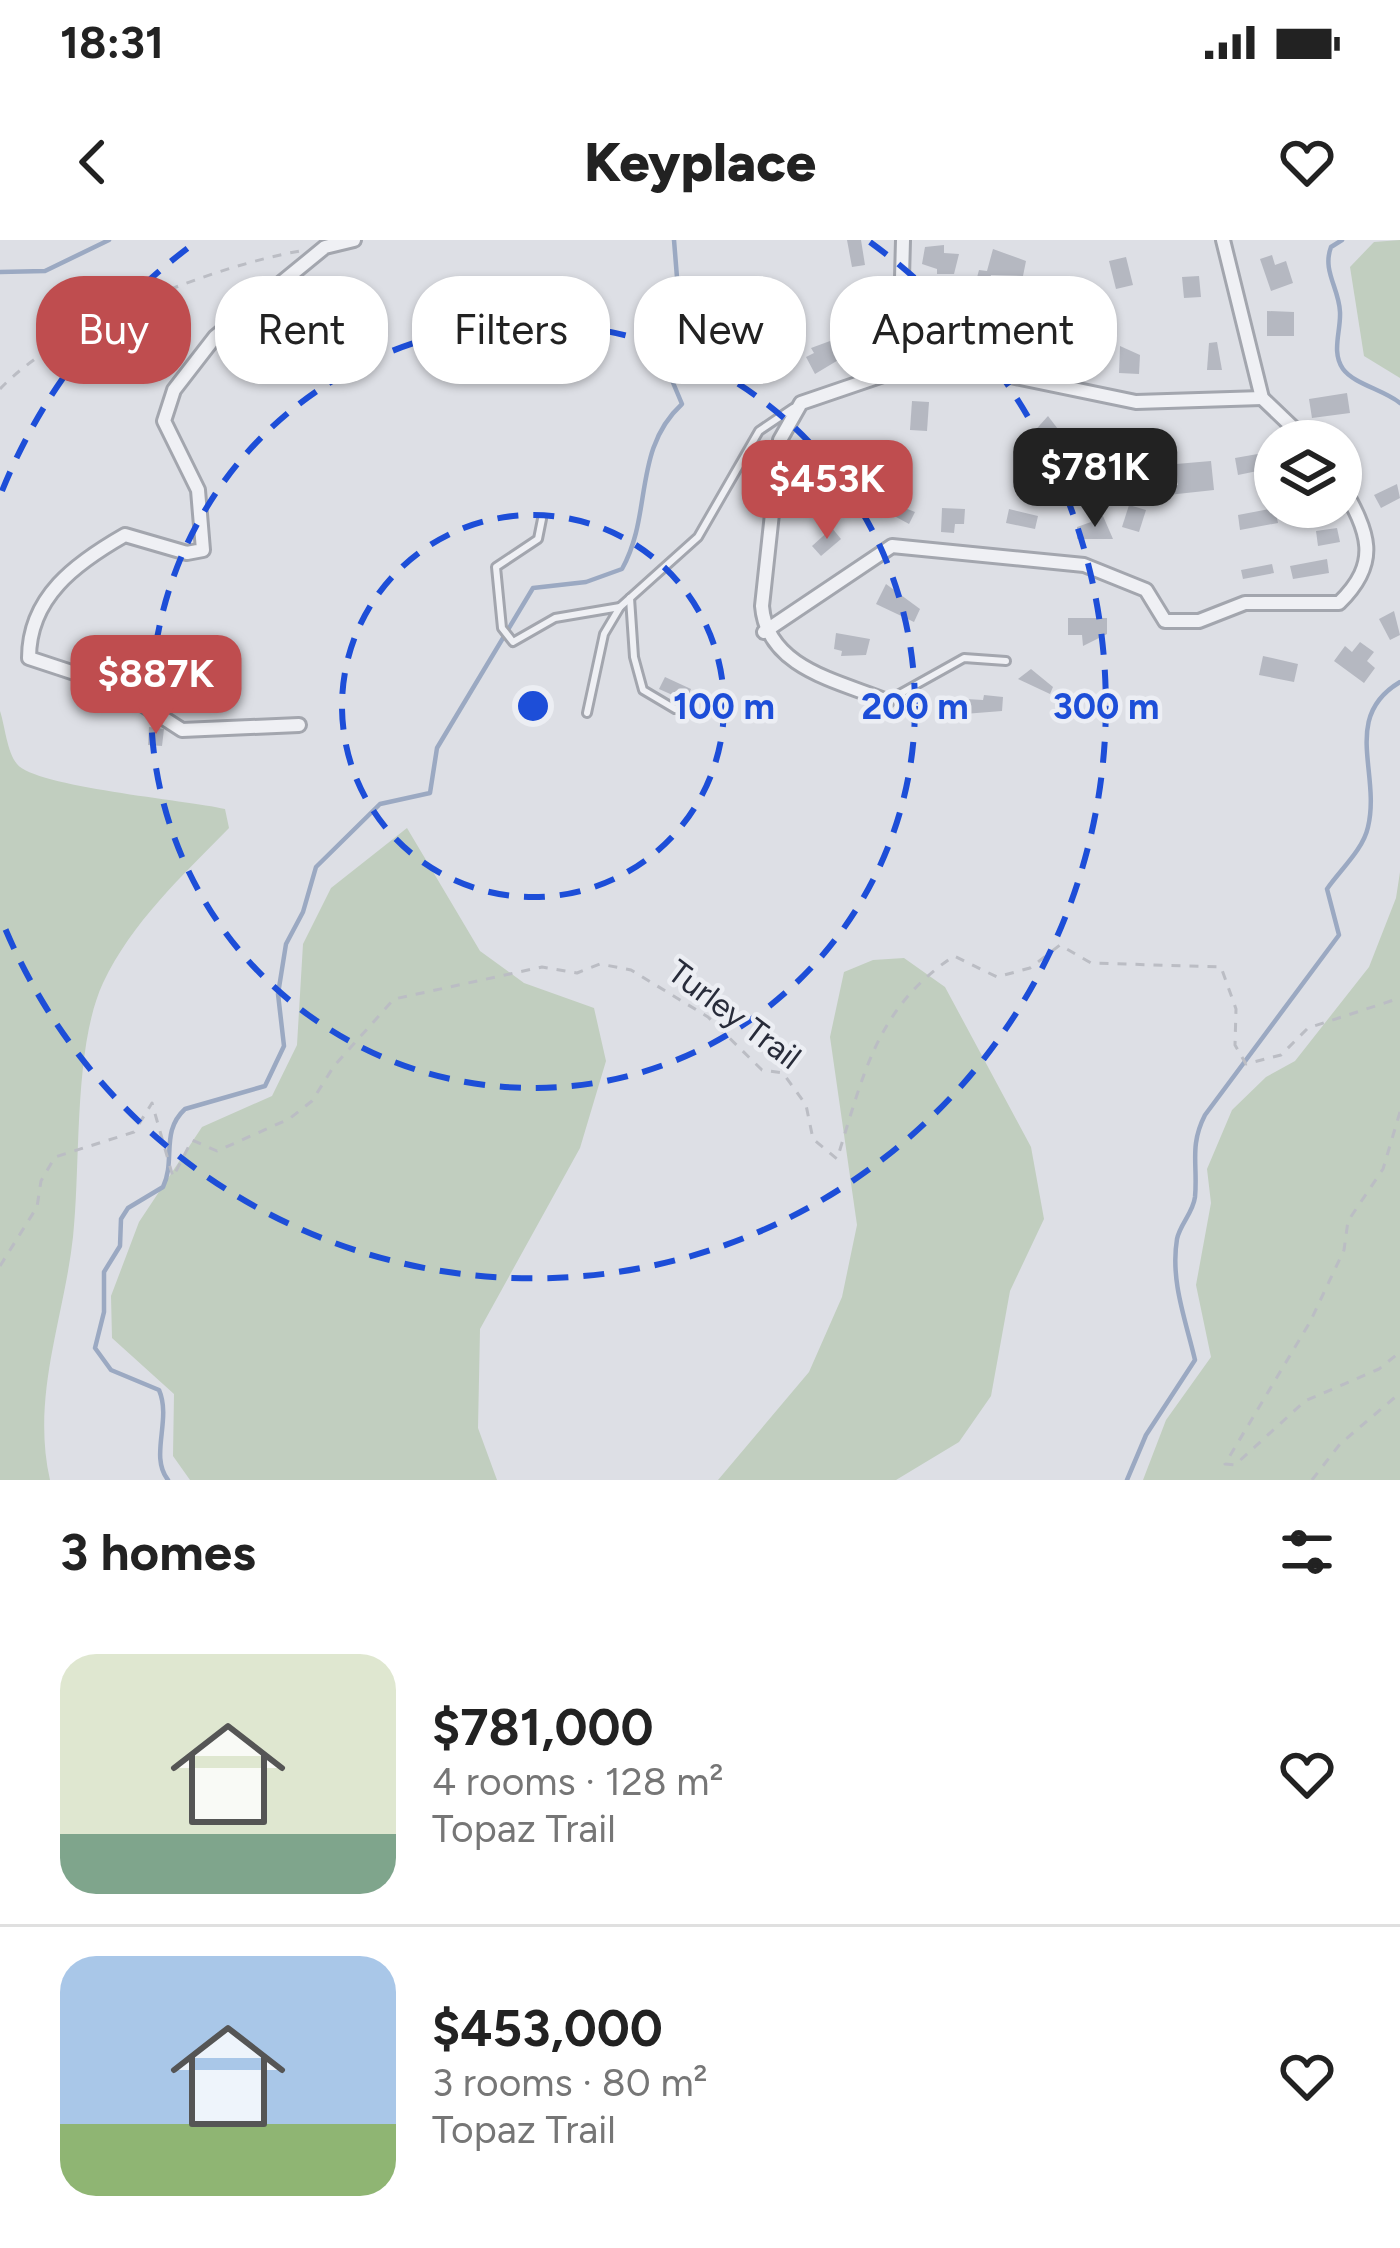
<!DOCTYPE html>
<meta charset="utf-8">
<style>
body{margin:0;font-family:Figtree,sans-serif;background:#f2f2f2;color:#222;height:100vh;display:flex;flex-direction:column;font-size:45px;white-space:nowrap}
*{box-sizing:border-box;margin:0}
p{font-size:39px;color:#767676}
.icon{flex:none;width:66px;height:66px;fill:none;stroke:currentColor;stroke-width:2;stroke-linecap:round;stroke-linejoin:round}
.map{position:relative;height:1240px;overflow:hidden}
.panel{display:flex;flex-direction:column;background:#fff;flex:1}
.panel>*{flex:none}
.guide{position:absolute;left:36px;top:36px;width:1329px;height:108px;display:flex;gap:24px}
.tools{position:absolute;left:1254px;top:180px;display:grid;gap:24px}
.tools a{display:grid;place-items:center;width:108px;height:108px;border-radius:50%;background:#fff;box-shadow:0 3px 9px #0004;font-size:60px}
.price{position:absolute;translate:-50% -102px;padding:0 27px;border-radius:24px;background:#bf4d4f;color:#fff;font-size:39px;line-height:78px;filter:drop-shadow(0 3px 6px #0008)}
.price::after{content:'';position:absolute;left:50%;top:72px;width:36px;height:27px;margin-left:-18px;background:inherit;clip-path:polygon(0 0,100% 0,50% 100%)}
.price.on{background:#222;color:#fff}
ul{padding:0;list-style:none}
li{display:flex;align-items:center;gap:36px;height:300px;padding:0 60px}
li+li{border-top:3px solid #e0e0e0}
li span{display:grid;place-items:center;flex:none;width:336px;height:240px;border-radius:36px;color:#555}
li>.icon{margin-inline-start:auto}
span .icon{width:144px;height:144px;fill:#fffc;stroke-width:1}
li b{font-size:51px}
h2{display:flex;justify-content:space-between;align-items:center;height:144px;padding:0 60px;font-size:51px}
.tag{padding:0 42px;border-radius:48px;background:#fff;box-shadow:0 3px 9px #0004;font-size:42px;line-height:108px}
.tag.on{background:#bf4d4f;color:#fff}
.status{display:flex;justify-content:space-between;align-items:center;height:84px;padding:0 60px;background:#fff;direction:ltr}
.status svg{height:33px;fill:currentColor}
header{display:flex;justify-content:space-between;align-items:center;height:156px;padding:0 60px;background:#fff;font-size:54px;font-weight:800}
.map>svg:first-child{display:block}
.green{fill:#c1cebf}
.lines{fill:none;stroke-linecap:round;stroke-linejoin:round}
.stream{stroke:#9ba9c2;stroke-width:4.5}
.building{fill:#b5b8c1}
.service-casing{stroke:#a3a6ae;stroke-width:12}
.minor-casing{stroke:#a3a6ae;stroke-width:18}
.path{stroke:#bbbdc4;stroke-width:3;stroke-dasharray:9 9;stroke-linecap:butt}
.service{stroke:#eff0f4;stroke-width:6}
.minor{stroke:#eff0f4;stroke-width:12}
.ring{fill:none;stroke:#1d4ed8;stroke-width:6;stroke-dasharray:21 15}
.labels{text-anchor:middle;stroke-width:9;stroke-linejoin:round;paint-order:stroke}
.street-label{font-size:33px;fill:#282c3a;stroke:#eceef3}
.centre{fill:#1d4ed8;stroke:#eceef3;stroke-width:6}
.ring-label{font-size:36px;text-anchor:middle;font-weight:bold;fill:#1d4ed8;stroke:#eceef3;stroke-width:9;stroke-linejoin:round;paint-order:stroke}
</style>
<div class="status"><b>18:31</b><svg viewBox="0 0 49 12"><path d="M0 12V9h3v3zM5 12V6h3v6zM10 12V3h3v9zM15 12V0h3v12zM26 1h20v11H26zM47 4h2v5h-2z"/></svg></div>
<header><svg class="icon" aria-label="back" viewBox="0 0 24 24"><path d="M15 5l-7 7 7 7"/></svg>Keyplace<svg class="icon" aria-label="heart" viewBox="0 0 24 24"><path d="M12 20l-8-8c-3-5 5-10 8-4 3-6 11-1 8 4z"/></svg></header>
<div class="map">
<svg width="1400" height="1240" viewBox="0 0 1400 1240">
<rect width="100%" height="100%" fill="#dddfe5"/>
<!-- green -->
<g class="green">
<path d="M1400,0V138L1364,116L1350,27L1374,2Z"/>
<path d="M0,471C5,486 7,512 17,524C35,547 186,560 225,569L229,588C182,636 132,682 103,743C73,808 81,925 73,997C64,1079 31,1156 50,1240H0Z"/>
<path d="M407,588L480,711L524,743L594,768L606,821L580,908L480,1089L478,1188L497,1240H190L173,1216L174,1154L112,1098L111,1056L139,982L202,887L272,856L297,805L303,704L331,648Z"/>
<path d="M1400,632V1240H1143L1166,1180L1211,1117L1196,1045L1211,963L1207,929L1232,870L1266,837L1295,821L1369,727L1396,658Z"/>
<path d="M904,718L945,747L1031,907L1044,979L1010,1051L991,1156L959,1202L896,1240H718L809,1132L842,1057L857,985L830,797L844,732L873,720Z"/>
</g>
<g class="lines">
<!-- stream -->
<g class="stream">
<path d="M1342,0L1331,7C1322,31 1339,48 1340,72C1341,91 1331,112 1343,129C1354,144 1384,150 1400,163"/>
<path d="M0,32L45,31L109,0"/>
<path d="M168,1240C149,1216 172,1180 159,1150L111,1130L95,1108L104,1072V1032L120,1006L121,979L128,968L163,947C176,920 160,892 185,869L265,846L284,806L278,754L286,704L303,672L316,627L380,564L430,553L437,508L533,348L586,342L622,329C653,274 632,210 682,164L658,107L666,97L692,90L678,50L674,0"/>
<path d="M1127,1240L1146,1195L1195,1120C1186,1081 1170,1041 1177,999C1180,984 1193,973 1195,957C1198,925 1189,906 1205,875L1339,695L1327,649C1340,630 1363,610 1368,587C1381,533 1341,477 1400,442"/>
</g>
</g>
<!-- building -->
<g class="building">
<path d="M847,0H861L865,25L852,27Z"/>
<path d="M944,5V13L959,14L954,34H937V29L922,24L925,7Z"/>
<path d="M993,9L1026,21L1023,36L991,35L988,48L975,45L979,30L987,31Z"/>
<path d="M1272,15L1275,25L1286,21L1293,43L1271,51L1260,19Z"/>
<path d="M1126,17L1133,45L1116,49L1109,21Z"/>
<path d="M1199,36L1201,57L1184,58L1182,37Z"/>
<circle cx="1070" cy="51" r="11"/>
<path d="M995,65L1016,73L1010,92L991,89L993,78L982,77L983,69L994,71Z"/>
<path d="M928,67L944,69L942,85L944,92L955,93L953,104L921,95Z"/>
<path d="M1267,71L1294,72V96H1267Z"/>
<path d="M841,97L850,113L815,134L806,117L814,113L811,108Z"/>
<path d="M1217,102L1222,130H1207L1209,103Z"/>
<path d="M1120,106L1140,115L1139,134L1119,133Z"/>
<path d="M1061,110L1089,115L1086,131L1059,126Z"/>
<path d="M1347,153L1350,173L1312,178L1309,159Z"/>
<path d="M912,161L929,162L927,191L910,190Z"/>
<path d="M1048,176L1067,201L1058,210L1031,195Z"/>
<path d="M832,202L845,218L851,213L859,223L843,236L818,217Z"/>
<path d="M1096,207L1124,214L1123,228L1094,232Z"/>
<path d="M1039,212L1056,217L1053,230L1035,225Z"/>
<path d="M1269,212L1272,228L1238,235L1235,218Z"/>
<path d="M1211,221L1214,250L1168,255L1167,246L1178,245L1176,224Z"/>
<path d="M1397,244L1400,258L1381,268L1374,255Z"/>
<path d="M880,258L915,272L909,284L876,266Z"/>
<path d="M1129,265L1146,270L1139,292L1122,287Z"/>
<path d="M942,268L965,269L964,284H955L954,293L941,292Z"/>
<path d="M1275,268L1278,283L1240,290L1238,275Z"/>
<path d="M1009,269L1038,276L1035,289L1006,283Z"/>
<path d="M1091,275L1103,276L1113,299H1077V287L1091,282Z"/>
<path d="M832,288L841,299L821,316L812,306Z"/>
<path d="M1337,288L1340,302L1318,306L1316,291Z"/>
<path d="M1327,319L1329,333L1293,339L1290,326Z"/>
<path d="M1272,324L1274,333L1243,339L1241,330Z"/>
<path d="M886,344L920,369L914,382L876,364Z"/>
<path d="M1394,371L1400,395L1390,400L1379,379Z"/>
<path d="M1068,378H1107V394L1083,406L1082,395H1068Z"/>
<path d="M836,393L870,399L866,415L841,416L842,411L834,409Z"/>
<path d="M123,399L136,410L124,425L111,414Z"/>
<path d="M1360,402L1374,412L1367,421L1375,428L1364,443L1334,421L1345,406L1352,412Z"/>
<path d="M1263,416L1298,424L1294,442L1259,435Z"/>
<path d="M1031,429L1053,447L1050,454L1018,439Z"/>
<path d="M665,437L691,449L686,461L659,449Z"/>
<path d="M984,455L1003,457L1002,471L964,474L966,459L983,460Z"/>
<path d="M149,487L164,489L162,506L148,505Z"/>
</g>
<g class="lines">
<defs>
<g id="service">
<path d="M542,279L538,299L496,327L502,388L513,402L555,378L620,367"/>
<path d="M630,358L634,417L643,450L675,469"/>
<path d="M887,461L964,418L1006,421"/>
<path d="M587,473L604,394L620,367L698,297L759,191L793,168"/>
</g>
<g id="minor">
<path d="M1223,0L1262,158L1307,201"/>
<path d="M900,113L1136,162L1262,158"/>
<path d="M764,392L892,306L1084,325L1146,350L1165,381H1199L1245,363H1339C1381,322 1369,293 1341,244"/>
<path d="M887,461C838,441 767,428 762,366L780,200L801,163L892,132L900,113L903,0"/>
<path d="M299,485L182,490L114,446L29,418C29,357 76,323 125,295L187,313L203,310L198,250L164,181L174,150L215,97L325,7L354,0"/>
</g>
</defs>
<!-- service casing -->
<use href="#service" class="service-casing"/>
<!-- minor casing -->
<use href="#minor" class="minor-casing"/>
<!-- path -->
<g class="path">
<path d="M0,149C60,85 214,26 300,11"/>
<path d="M1400,872L1383,929L1348,981L1344,1010L1310,1082L1225,1224L1235,1225L1305,1161L1379,1129L1400,1112"/>
<path d="M0,1026L37,967L41,941L55,917L134,892L152,863L173,937L192,900L217,911L289,879L312,861L334,826L394,759L542,727L577,733L600,724L631,730L708,777L762,830L783,833L806,865L813,899L837,919C864,834 876,768 954,716L997,737L1030,728L1060,705L1091,723L1221,727L1236,769L1235,805L1246,824L1281,815L1308,788L1400,758"/>
<path d="M1312,1240L1340,1204L1400,1153"/>
</g>
<!-- service -->
<use href="#service" class="service"/>
<!-- minor -->
<use href="#minor" class="minor"/>
</g>
<!-- distance rings -->
<g class="ring">
<circle cx="533" cy="466" r="191"/>
<circle cx="533" cy="466" r="382"/>
<path d="M2 251A573 573 0 0 1 196 2M870 2A573 573 0 1 1 2 681"/>
</g>
<g class="labels">
<!-- street labels -->
<g class="street-label">
<text transform="translate(735 774) rotate(37)" y="12">Turley Trail</text>
</g>
</g>
<circle cx="533" cy="466" r="18" class="centre"/>
<g class="ring-label">
<text x="724" y="479">100 m</text>
<text x="915" y="479">200 m</text>
<text x="1106" y="479">300 m</text>
</g>
</svg>
<div class="tools">
<a><svg class="icon" aria-label="layers" viewBox="0 0 24 24"><path d="M12 4l9 5-9 5-9-5zM3 14l9 5 9-5"/></svg></a>
</div>
<b class="price on" style="left:1095px;top:290px">$781K</b>
<b class="price" style="left:827px;top:302px">$453K</b>
<b class="price" style="left:156px;top:497px">$887K</b>
<div class="guide">
<a class="tag on">Buy</a>
<a class="tag">Rent</a>
<a class="tag">Filters</a>
<a class="tag">New</a>
<a class="tag">Apartment</a>
</div>
</div>
<section class="panel">
<h2>3 homes<svg class="icon" aria-label="filters" viewBox="0 0 24 24"><path d="M4 7h16M4 17h16"/><circle cx="9" cy="7" r="2"/><circle cx="15" cy="17" r="2"/></svg></h2>
<ul>
<li><span style="background:linear-gradient(#dfe7d0 75%,#7fa58c 0)"><svg class="icon" aria-label="home" viewBox="0 0 24 24"><path d="M3 11l9-7 9 7M6 9v11h12V9"/></svg></span><div><b>$781,000</b><p>4 rooms · 128 m²</p><p>Topaz Trail</p></div><svg class="icon" aria-label="heart" viewBox="0 0 24 24"><path d="M12 20l-8-8c-3-5 5-10 8-4 3-6 11-1 8 4z"/></svg></li>
<li><span style="background:linear-gradient(#a9c7e8 70%,#8fb573 0)"><svg class="icon" aria-label="home" viewBox="0 0 24 24"><path d="M3 11l9-7 9 7M6 9v11h12V9"/></svg></span><div><b>$453,000</b><p>3 rooms · 80 m²</p><p>Topaz Trail</p></div><svg class="icon" aria-label="heart" viewBox="0 0 24 24"><path d="M12 20l-8-8c-3-5 5-10 8-4 3-6 11-1 8 4z"/></svg></li>
</ul>
</section>
